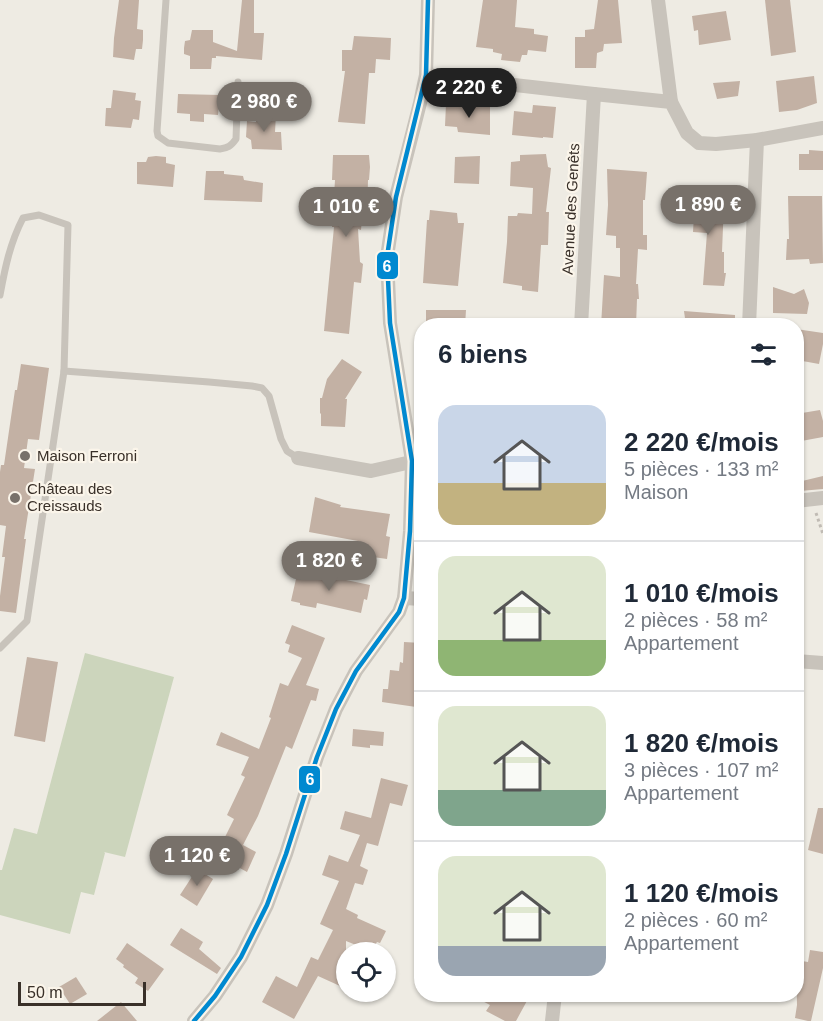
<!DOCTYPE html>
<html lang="fr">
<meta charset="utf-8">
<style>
body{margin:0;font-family:Arial,sans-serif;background:#f6f6f7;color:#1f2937;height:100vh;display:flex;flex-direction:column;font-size:22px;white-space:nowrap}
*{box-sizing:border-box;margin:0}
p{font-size:20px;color:#747a83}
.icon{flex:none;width:33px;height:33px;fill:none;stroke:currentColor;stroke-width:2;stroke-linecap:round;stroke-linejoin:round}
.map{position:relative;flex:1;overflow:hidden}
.panel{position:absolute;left:414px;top:318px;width:390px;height:684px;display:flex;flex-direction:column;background:#fff;border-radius:24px;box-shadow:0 2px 4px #0004}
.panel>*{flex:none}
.fabs{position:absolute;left:336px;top:942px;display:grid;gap:12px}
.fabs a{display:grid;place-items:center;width:60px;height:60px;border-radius:50%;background:#fff;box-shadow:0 2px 4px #0004;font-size:30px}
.scale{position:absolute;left:18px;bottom:15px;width:128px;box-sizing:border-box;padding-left:6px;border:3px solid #393029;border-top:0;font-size:16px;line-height:21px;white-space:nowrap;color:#393029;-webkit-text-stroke:4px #fbf5ea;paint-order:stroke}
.price{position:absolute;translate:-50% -51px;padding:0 14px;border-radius:21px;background:#78716a;color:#fff;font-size:20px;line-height:39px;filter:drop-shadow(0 2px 3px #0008)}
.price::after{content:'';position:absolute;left:50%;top:36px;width:18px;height:14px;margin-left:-9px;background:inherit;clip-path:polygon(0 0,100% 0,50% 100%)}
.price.on{background:#222;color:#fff}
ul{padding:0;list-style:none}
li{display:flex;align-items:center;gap:18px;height:150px;padding:0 24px}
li+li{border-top:2px solid #e0e1e3}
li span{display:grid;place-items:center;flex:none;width:168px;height:120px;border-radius:18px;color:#555}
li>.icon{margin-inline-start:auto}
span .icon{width:72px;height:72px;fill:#fffc;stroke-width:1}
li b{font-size:26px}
h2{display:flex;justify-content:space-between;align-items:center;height:72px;padding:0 24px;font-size:26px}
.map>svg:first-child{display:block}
.green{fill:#ccd5bc}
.building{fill:#c3b1a4}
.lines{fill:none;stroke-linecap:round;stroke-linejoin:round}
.path{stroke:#c0bbb4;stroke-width:3;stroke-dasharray:3 3;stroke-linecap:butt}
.service{stroke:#c8c3bb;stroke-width:7}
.minor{stroke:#c8c3bb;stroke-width:14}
.bus-1-casing{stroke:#fbf5ea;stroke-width:9}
.bus-1{stroke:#0089d0;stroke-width:4.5}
.poi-dot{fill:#78716a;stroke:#fbf5ea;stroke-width:2}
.labels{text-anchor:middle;stroke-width:4.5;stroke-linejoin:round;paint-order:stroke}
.street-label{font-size:15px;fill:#393029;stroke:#fbf5ea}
.poi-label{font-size:15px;fill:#393029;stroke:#fbf5ea;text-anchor:start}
.line-badge{stroke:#fbf5ea;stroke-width:2}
.badge-label{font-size:16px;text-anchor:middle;font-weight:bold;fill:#fff}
</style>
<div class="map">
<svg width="823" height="1021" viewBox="0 0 823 1021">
<rect width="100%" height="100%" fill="#eeebe3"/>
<!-- green -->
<path class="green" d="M85,653L174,677L125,857L104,852L105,853L94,895L81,892L70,934L0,915V870H2L14,828L37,834Z"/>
<!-- building -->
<g class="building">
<path d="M119,0H139L137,29L143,30V40L142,49H136L134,60L113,57L114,38Z"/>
<path d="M242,0H254V33H264L262,60L216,56V58H212L211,69H190V56L184,54V48L185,41L190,40L192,30H213V42L237,51Z"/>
<path d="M483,0H517L515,27L534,29V34L548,36L546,52L528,50L527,55H522L520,62L501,60L502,54L493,52V49L476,47Z"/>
<path d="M598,0H618L622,43L604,44L603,51L597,53L596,68H575V37H585V30L594,29Z"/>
<path d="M765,0H790L796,52L771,56Z"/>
<path d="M726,11L731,40L699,45L698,30L694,31L692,16Z"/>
<path d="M354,36L391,38L390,60L376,59L375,73H369L365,124L338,122L345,71H342V50H352Z"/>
<path d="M814,76L817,103L797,110L779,112L776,81Z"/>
<path d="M740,81L738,96L717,99L713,83Z"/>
<path d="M113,90L136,93L135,100L141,101L139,120L133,119L131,128L105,126L106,108H111Z"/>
<path d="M178,94L220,95L218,115L204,114V122L190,121V114L177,113Z"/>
<path d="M446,104L490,106V135L458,132L457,127L445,126Z"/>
<path d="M533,105L556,107L553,138L543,137V138L512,135L514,111L532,113Z"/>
<path d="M257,113L276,114L275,132H281L282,150L252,149L251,140L246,137L247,121L256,122Z"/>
<path d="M809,150L823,151V170H799V154H809Z"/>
<path d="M546,154L548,167L551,168L546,212H549L548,245H541L538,292L522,290V286L503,283L507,242L508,216H517L518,213L532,214L533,188L510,186L511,162L520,161V155Z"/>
<path d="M333,155H369L370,167L369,180H368L367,217L362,218L361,230L358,229L360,262L363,264L361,283L354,282L349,334L324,331L334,227H332L335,180H332Z"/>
<path d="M156,156L166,157V163L175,165L173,187L137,184V162H146L148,157Z"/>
<path d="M480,156L479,184L454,183L455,157Z"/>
<path d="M607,169L647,172L645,200H643V235H647V250L638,249L636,284H638L639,299H637L636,326H601L604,275L620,277V248H616V236L606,235L608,205Z"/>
<path d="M206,171H224V174L243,176L244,180L263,183L262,202L204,200Z"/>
<path d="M788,196H822L823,263L810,264L809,259L786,260L787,239H789Z"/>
<path d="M724,202L722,252H724V273H726L724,286L703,285L707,233L693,232L694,215L668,212V203Z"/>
<path d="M430,210L457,213L458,223H464L458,286L423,283L427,220H429Z"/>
<path d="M773,287L794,294L804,289L809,303L807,314L773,313Z"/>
<path d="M426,310H466L465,326H426Z"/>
<path d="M684,311L735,315V326H686Z"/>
<path d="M796,329L823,333V344L819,364L797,360L801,346L796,345Z"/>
<path d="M342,359L362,372L345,399H347L345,427L321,426V414L320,413V398H322L327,379Z"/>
<path d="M21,364L49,368L39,440L28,439L24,468L35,469L24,539H26L16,613L0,611V596L5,557H2L6,526L0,525V472L1,465H4L15,390H17Z"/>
<path d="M820,410L823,421V437L796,442V414Z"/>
<path d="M823,476V489L800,491L798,482Z"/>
<path d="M315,497L341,505L340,507L390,514L386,536L390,537L387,559L373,557V553L357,550L358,541L309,532Z"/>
<path d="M298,570L370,585L367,600L364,599L361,613L317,603L316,608L300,605V603L291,601Z"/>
<path d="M292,625L325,638L306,685L319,689L316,701L311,700L292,749L286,746L258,816L243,845L256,852L247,872L216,855L234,819L227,815L245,777L241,775L249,757L216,745L221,732L259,749L271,718L269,717L280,683L288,686L302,658L288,652L290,645L285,643Z"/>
<path d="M404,642L422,643V673H419L416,707L382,702L383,689H388L390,670L399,671L400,662L403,663Z"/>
<path d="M27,657L58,662L45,742L14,736Z"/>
<path d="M353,729L384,732L383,746L370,745V748L352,746Z"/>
<path d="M381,778L408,785L402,806L390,803L378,846L367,843L360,866L368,870L363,885L355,883L346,909L358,915L357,918L386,931L380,943L377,942L371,951L346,941V972L340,986L318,976L294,1019L262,1002L276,976L297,987L311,957L318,960L333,930L320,924L339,881L322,875L329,855L348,862L360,835L340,829L345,811L371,818Z"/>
<path d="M818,808H823V854L808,850Z"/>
<path d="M197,869L213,879L197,906L180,895Z"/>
<path d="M181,928L203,942L199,949L221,968L217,974L170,945Z"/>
<path d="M127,943L164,969L148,991L135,983L138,978L123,967L124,965L116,959Z"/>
<path d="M810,950L823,952V968L811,1021H808L795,1018L797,1005L796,960L808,962Z"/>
<path d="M76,977L87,994L70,1004L59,987Z"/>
<path d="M469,994H520L528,999L516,1021H505L486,1011L490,1005Z"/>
<path d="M121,1002L137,1021H97Z"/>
</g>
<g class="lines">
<!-- path -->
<path class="path" d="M816,513L823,534"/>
<!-- service -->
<g class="service">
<path d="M166,0L157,131L158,136L168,143L220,149C228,148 231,146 236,139L238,82"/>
<path d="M0,295C5,268 10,243 23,218L39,215L68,225L64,371L27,621L0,648"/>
<path d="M64,371L209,382L252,386L262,388L269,396L281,439L287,451L298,458"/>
</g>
<!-- minor -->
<g class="minor">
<path d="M658,0L671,102"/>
<path d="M426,75L594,94L671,102L687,133L699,143L716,144L757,140L823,128"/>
<path d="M581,326L594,94"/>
<path d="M749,326L757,140"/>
<path d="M298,458L371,471L420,460"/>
<path d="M796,501L823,498"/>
<path d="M404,598L422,599"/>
<path d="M796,661L823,663"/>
<path d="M194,1021L215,996L241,957L267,905L286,854L317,757L336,709L356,671L399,612L404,598L410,531L412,461L390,323L387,257L396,197L420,103L426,75L428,0"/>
<path d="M552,1021L555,994"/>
</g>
<defs>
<path id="bus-1" d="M194,1021L215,996L241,957L267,905L286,854L317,757L336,709L356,671L399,612L404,598L410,531L412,461L390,323L387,257L396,197L426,75L428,0"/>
</defs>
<!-- bus-1 casing -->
<use href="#bus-1" class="bus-1-casing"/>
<!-- bus-1 -->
<use href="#bus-1" class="bus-1"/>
</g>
<!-- markers -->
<g class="poi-dot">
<circle cx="25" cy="456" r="6"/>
<circle cx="15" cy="498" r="6"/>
</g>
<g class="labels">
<!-- street labels -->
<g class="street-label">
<text transform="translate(571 209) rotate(-87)" y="5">Avenue des Genêts</text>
</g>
<!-- poi labels -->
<g class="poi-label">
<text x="37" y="461">Maison Ferroni</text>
<text x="27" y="494">Château des<tspan x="27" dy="17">Creissauds</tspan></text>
</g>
</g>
<g class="line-badge">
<rect x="376" y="251" width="23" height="29" rx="6" fill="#0089d0"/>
<rect x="298" y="765" width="23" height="29" rx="6" fill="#0089d0"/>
</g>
<g class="badge-label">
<text x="387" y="272">6</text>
<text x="310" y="785">6</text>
</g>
</svg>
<div class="fabs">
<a><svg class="icon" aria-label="locate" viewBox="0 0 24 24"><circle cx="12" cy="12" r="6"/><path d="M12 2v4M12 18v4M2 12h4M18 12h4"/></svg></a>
</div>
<div class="scale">50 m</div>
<b class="price on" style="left:469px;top:119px">2 220 €</b>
<b class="price" style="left:264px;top:133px">2 980 €</b>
<b class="price" style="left:708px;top:236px">1 890 €</b>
<b class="price" style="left:346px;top:238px">1 010 €</b>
<b class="price" style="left:329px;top:592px">1 820 €</b>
<b class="price" style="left:197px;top:887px">1 120 €</b>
<section class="panel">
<h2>6 biens<svg class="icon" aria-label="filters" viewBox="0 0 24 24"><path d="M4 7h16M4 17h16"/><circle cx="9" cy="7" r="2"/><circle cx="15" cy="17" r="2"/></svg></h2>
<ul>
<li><span style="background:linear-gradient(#c9d6e8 65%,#c2b280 0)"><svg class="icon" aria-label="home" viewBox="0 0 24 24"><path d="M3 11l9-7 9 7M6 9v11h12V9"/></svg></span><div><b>2 220 €/mois</b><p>5 pièces · 133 m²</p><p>Maison</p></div></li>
<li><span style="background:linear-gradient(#dfe7d0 70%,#8fb573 0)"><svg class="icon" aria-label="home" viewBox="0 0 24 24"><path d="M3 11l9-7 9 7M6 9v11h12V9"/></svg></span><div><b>1 010 €/mois</b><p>2 pièces · 58 m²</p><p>Appartement</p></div></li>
<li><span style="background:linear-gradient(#dfe7d0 70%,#7fa58c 0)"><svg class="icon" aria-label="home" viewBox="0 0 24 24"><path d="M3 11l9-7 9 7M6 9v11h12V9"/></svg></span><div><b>1 820 €/mois</b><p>3 pièces · 107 m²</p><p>Appartement</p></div></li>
<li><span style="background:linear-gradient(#dfe7d0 75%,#9aa5b1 0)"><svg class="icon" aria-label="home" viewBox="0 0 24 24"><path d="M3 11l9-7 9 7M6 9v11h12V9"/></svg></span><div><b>1 120 €/mois</b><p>2 pièces · 60 m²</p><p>Appartement</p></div></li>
</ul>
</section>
</div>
